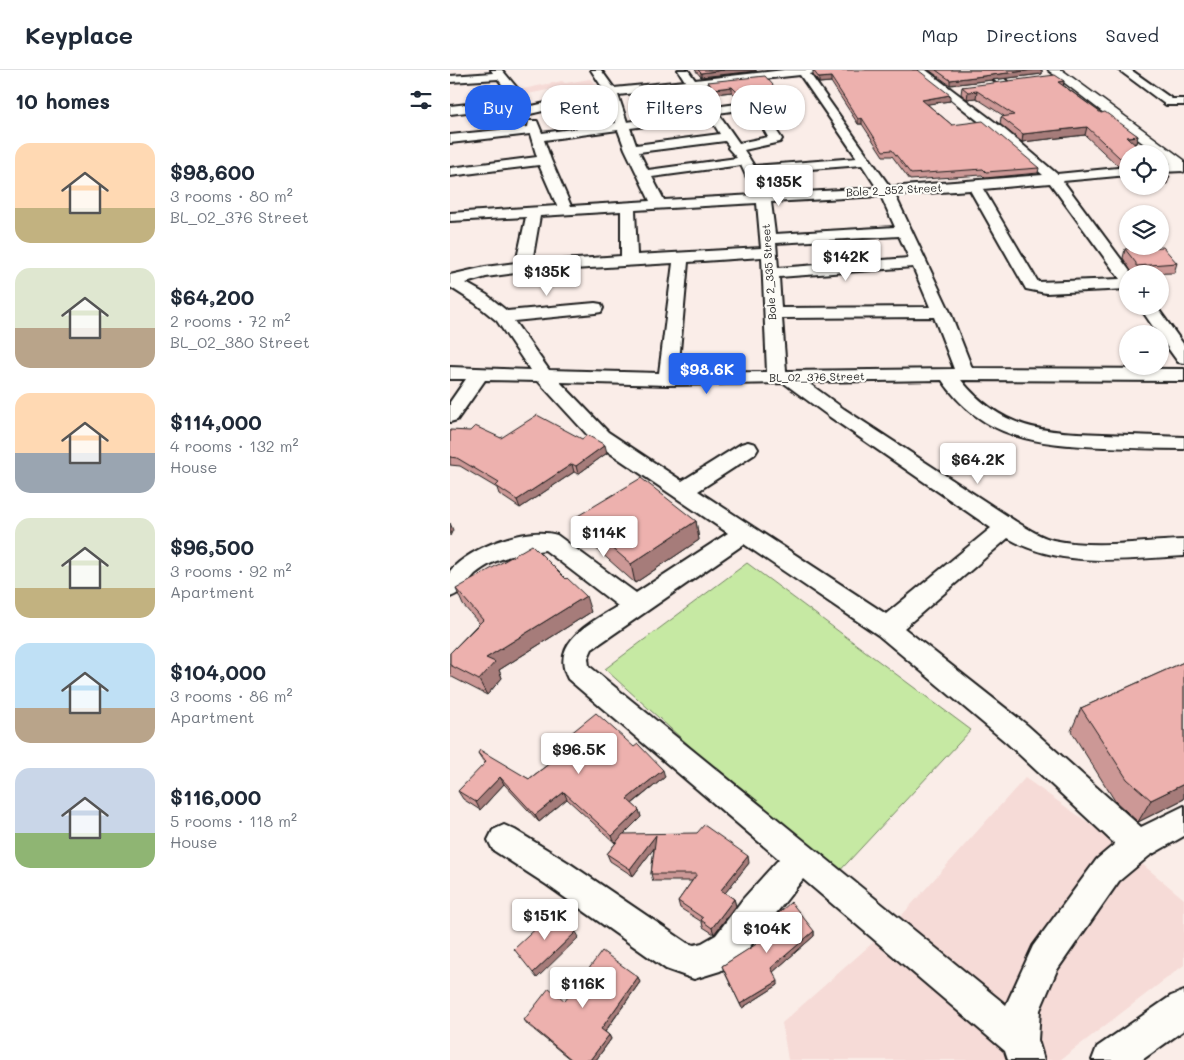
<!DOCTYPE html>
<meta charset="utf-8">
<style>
body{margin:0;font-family:Mali,sans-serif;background:#f6f6f7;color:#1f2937;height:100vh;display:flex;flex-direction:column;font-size:19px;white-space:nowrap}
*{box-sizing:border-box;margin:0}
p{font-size:16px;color:#747a83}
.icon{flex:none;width:28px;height:28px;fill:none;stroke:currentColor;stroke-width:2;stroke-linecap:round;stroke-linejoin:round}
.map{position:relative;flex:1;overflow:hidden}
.sheet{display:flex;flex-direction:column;background:#fff;width:450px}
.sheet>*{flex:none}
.guide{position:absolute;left:15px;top:15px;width:475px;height:45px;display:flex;gap:10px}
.fabs{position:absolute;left:669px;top:75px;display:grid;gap:10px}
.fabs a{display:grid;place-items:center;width:50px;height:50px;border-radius:50%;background:#fff;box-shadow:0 1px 4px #0004;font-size:25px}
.price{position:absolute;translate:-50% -42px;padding:0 11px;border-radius:5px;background:#fff;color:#222;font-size:16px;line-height:32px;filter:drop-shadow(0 1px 2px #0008)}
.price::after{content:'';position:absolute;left:50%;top:30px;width:15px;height:11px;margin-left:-8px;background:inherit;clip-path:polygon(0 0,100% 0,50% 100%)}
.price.selected{background:#2563eb;color:#fff}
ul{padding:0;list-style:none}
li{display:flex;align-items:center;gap:15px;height:125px;padding:0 15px}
li span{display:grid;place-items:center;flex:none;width:140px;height:100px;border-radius:15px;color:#555}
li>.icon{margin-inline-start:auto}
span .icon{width:60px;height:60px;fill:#fffc;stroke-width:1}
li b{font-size:21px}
h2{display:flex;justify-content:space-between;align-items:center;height:60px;padding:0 15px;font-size:21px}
.chip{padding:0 18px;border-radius:20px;background:#fff;box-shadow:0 1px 4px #0004;font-size:18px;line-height:45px}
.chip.selected{background:#2563eb;color:#fff}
header{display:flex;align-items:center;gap:30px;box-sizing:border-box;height:70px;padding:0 25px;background:#fff;border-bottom:1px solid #e0e1e3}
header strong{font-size:24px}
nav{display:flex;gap:28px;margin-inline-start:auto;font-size:18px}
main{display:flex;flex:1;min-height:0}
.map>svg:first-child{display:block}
.built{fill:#f6dbd7}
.green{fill:#c6e9a3;stroke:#718260}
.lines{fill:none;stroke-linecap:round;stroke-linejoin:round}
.minor-casing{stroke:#1c1c1c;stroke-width:4}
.major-casing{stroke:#1c1c1c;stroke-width:3}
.minor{fill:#fdfcf7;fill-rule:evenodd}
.major{fill:#fdfcf7;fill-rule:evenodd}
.wall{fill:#cc9896;stroke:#1c1c1c}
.shaded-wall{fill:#a67c7a;stroke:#1c1c1c}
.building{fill:#edb1ae;stroke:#1c1c1c}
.labels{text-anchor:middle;stroke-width:4.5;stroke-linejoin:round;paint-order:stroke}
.far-street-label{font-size:11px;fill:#1c1c1c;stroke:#fdfcf7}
</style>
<header>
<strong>Keyplace</strong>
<nav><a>Map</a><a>Directions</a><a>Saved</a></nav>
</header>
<main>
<section class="sheet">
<h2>10 homes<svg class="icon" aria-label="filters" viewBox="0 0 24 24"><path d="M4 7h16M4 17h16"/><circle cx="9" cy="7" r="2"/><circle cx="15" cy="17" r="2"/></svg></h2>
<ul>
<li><span style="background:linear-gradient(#ffd9b3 65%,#c2b280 0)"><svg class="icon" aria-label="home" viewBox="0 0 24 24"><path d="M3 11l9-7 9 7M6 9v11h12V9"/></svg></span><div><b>$98,600</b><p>3 rooms · 80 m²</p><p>BL_02_376 Street</p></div></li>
<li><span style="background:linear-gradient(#dfe7d0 60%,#b9a48a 0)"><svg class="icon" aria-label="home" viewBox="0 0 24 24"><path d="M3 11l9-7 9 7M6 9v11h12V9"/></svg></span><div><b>$64,200</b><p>2 rooms · 72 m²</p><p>BL_02_380 Street</p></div></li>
<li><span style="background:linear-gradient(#ffd9b3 60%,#9aa5b1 0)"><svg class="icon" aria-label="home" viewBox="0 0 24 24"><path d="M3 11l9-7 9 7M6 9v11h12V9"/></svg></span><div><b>$114,000</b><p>4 rooms · 132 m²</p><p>House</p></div></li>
<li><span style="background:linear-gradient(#dfe7d0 70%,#c2b280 0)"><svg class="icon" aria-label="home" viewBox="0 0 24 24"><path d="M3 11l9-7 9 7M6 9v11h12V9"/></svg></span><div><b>$96,500</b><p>3 rooms · 92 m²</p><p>Apartment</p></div></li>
<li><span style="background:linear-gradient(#bfe0f5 65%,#b9a48a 0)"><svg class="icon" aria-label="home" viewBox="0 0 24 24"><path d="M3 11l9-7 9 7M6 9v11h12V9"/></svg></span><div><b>$104,000</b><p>3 rooms · 86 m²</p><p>Apartment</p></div></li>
<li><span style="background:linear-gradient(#c9d6e8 65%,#8fb573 0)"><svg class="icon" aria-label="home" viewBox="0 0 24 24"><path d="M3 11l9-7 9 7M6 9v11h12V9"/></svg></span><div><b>$116,000</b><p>5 rooms · 118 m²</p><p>House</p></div></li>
</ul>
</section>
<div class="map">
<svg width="734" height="990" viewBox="0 0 734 990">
<rect width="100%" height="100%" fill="#faede8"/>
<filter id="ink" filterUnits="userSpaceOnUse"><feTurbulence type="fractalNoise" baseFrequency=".02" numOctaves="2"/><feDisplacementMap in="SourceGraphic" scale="10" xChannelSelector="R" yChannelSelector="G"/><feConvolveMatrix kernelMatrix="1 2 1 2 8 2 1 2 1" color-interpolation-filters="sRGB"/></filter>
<g filter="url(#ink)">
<!-- built -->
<g class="built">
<path d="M140,9L147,15L121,19L117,16L73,25L68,20L112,11L115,13Z"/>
<path d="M575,708L667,773L734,829V895L610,990H338L332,953L444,854Z"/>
</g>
<!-- green -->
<path class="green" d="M297,493L521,660L384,807L155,599Z"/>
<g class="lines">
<defs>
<g id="minor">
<path d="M41,0H52L82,36L154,20L141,0H151L164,18L235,11L228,0H238L245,10L334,0H369L368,2L360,4L440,117L593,105L546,65L464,0H476L554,59L607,104L678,97V105L613,111L682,204H678V219L596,223L576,219L520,120L445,125L500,242L522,298L734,299V311L511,310C552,360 593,362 653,364C680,365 707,366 734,367V379C707,379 681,378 654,377C588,374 533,370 492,310L357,312L394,339L565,451C577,458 590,467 603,470C645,479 692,471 734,470V486C675,489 612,499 558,468L454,558L577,655L691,757L734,736V766L699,786L669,811L607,900L590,940L588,970L594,990H558L555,981L353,809L290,889L270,901L244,909L216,899L97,815L43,780L38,770L43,760L54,755L65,760L119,793L237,873L244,875L252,873L266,865L293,829L329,789L118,609C99,572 142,552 168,536L95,480C70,483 45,487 25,504C16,513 13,523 0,527V501C20,477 77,456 107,465L186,523L278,463L144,372L88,311L35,310L7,350L0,352V332L16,309H0V297L80,300L47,251L25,233L0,217V205L35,197L66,193L76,147L0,151V143L107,136L89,95L0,106V98L87,87L80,64L0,73V65L78,57L79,51H87L92,63L166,53L157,26L80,44L68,36L0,44V36L63,29L48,9L0,12V6L43,3ZM350,5L407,88L304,96L294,80L330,72L332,69L324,57L320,56L314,60L318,67L289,73L268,43L311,37L317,34L311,31L264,37L249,16ZM239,17L254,41L177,52L168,25ZM260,48L270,64L186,75L180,58ZM168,60L175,79L200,131L121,136L101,90L94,70ZM275,71L279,76L278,78L287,88L198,100L189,82ZM291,95L305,125L214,130L202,107ZM412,95L427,118L318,124L308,103ZM600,113L670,209L588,212L533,119ZM431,126L445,157L325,164L321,132ZM307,133L311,178L187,185L185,140ZM171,141V186L82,192L90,146ZM449,166L459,188L328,198L326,173ZM312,187L317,302L228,303L238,192ZM223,193L209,303L99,300L64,251L145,243L151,242L153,238L151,234L145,233L57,241L37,225L16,213L36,207L73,202ZM463,197L480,237L331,238L329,207ZM484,247L504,299L336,301L332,248ZM110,312L218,315L334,313L380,347L541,458L436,544L248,421L305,384L308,379L305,374L298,372L291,374L232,411L158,362ZM294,474L428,565L557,673L665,774L647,789L583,876L556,935L139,596L138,588L142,579Z"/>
<path d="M532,0H544L559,13L558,15H550Z"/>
<path d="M669,0H681L722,29H734V35H716Z"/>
<path d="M734,93V101L710,102V94Z"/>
<path d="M689,236H706L734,275V293L728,292L710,267V264H708Z"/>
<path d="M734,921V960L692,990H642L647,977L721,926Z"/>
</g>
<path id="major" d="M598,0H612L734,90V102L729,100L710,86V84H707Z"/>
</defs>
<!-- minor casing -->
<use href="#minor" class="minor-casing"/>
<!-- major casing -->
<use href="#major" class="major-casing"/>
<!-- minor -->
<use href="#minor" class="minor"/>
<!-- major -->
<use href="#major" class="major"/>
</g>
<!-- wall -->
<g class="wall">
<path d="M245,0H306V1L251,7Z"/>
<path d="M363,0L500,31L477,34L502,55L589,98L588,103L535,108L532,105L460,110L442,86H433L412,54H408L381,12L369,13L363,5Z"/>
<path d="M479,0H592V4L500,15Z"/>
<path d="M614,11L613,15L651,43L688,66L686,73L684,74L678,84V96H668L635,65L572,72L550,54L551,47L554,46L526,28L517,29L511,24L512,17Z"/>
<path d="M258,12L331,24V29L315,31L311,29L292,32L282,22L264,24L259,17Z"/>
<path d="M675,179L727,193L724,203L683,204L673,188Z"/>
<path d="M0,361L51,368L157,383L128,404L124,402L70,438L49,424L47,418L10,396L0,395Z"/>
<path d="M126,447L246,451L249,470L185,513L132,466Z"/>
<path d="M6,519L141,542L49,600L52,608L37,625L0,606V583L29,553L13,535Z"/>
<path d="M734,592V729L688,752L665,731L621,661L631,638Z"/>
<path d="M104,677L215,707L182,734L189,740L191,747L174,764L299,793L275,823L284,829L286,836L264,864L253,857L252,852L230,838L228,831L242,811H203L201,804L204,778L183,806L160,791L157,784L168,770L165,773L117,729L89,752L54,714L30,740L13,729L8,721L35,694L28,683L79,709L109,686L107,684Z"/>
<path d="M312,858L364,861V866L323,902L328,915L292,938L274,901L272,896L317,868L313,863Z"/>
<path d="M190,912L155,962L159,965L161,969L146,990H121L78,955L74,950L115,931Z"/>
</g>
<!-- shaded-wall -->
<g class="shaded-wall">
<path d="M274,0H306V1L251,7V3Z"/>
<path d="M583,0H592V4L500,15V10Z"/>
<path d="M381,7V12L369,13V8Z"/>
<path d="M614,11L613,18L608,12Z"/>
<path d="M282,17V22L264,24V19Z"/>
<path d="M527,21L526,28L517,29L518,22Z"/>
<path d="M311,24V29L292,32L291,26Z"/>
<path d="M331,24V29L315,31V26Z"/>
<path d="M500,25V31L472,35V30Z"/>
<path d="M412,48V54H408V49Z"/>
<path d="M637,57L635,65L572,72L573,64Z"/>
<path d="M688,66L686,73L675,75L677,67Z"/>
<path d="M720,106L717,114H710V107Z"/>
<path d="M155,375L157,383L128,404L126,396Z"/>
<path d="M122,394L124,402L70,438L67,430Z"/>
<path d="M246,451L249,470L185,513L181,494Z"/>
<path d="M0,453L3,460L0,466Z"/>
<path d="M136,526L141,542L49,600L52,608L37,625L29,610L36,588Z"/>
<path d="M213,700L215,707L179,736L177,729Z"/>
<path d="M50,707L54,714L30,740L26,732Z"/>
<path d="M734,714V729L688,752L701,730Z"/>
<path d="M114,722L117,729L89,752L85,745Z"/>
<path d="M189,740L191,747L165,773L162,766Z"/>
<path d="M206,765L208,773L183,806L180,799Z"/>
<path d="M298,786L299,793L272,827L271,820Z"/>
<path d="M284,829L286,836L264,864L262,858Z"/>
<path d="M364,861V866L322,903L321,898Z"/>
<path d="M126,862L129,867L87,908L83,903Z"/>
<path d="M188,907L190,912L154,963L151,959Z"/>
<path d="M328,911V915L292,938L290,934Z"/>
<path d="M159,965L161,969L146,990H140Z"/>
</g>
<!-- building -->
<g class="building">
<path d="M248,0H274L251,3Z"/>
<path d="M363,0H468L500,25L472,30L502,55L533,51L589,98L536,102L533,99L461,104L442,80L433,81L412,48L408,49L381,7L369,8Z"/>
<path d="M486,0H583L500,10Z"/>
<path d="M605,5L614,11L608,12L651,43L655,42L688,66L677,67L695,84H678V88H670L637,57L573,64L551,47L564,45L527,21L518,22L512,17Z"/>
<path d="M315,6L331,24L315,26L311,24L291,26L282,17L264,19L258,12Z"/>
<path d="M710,97L720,106L710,107Z"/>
<path d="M713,177L727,193L686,196V193L675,179Z"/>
<path d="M87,345L132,369L137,365L155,375L126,396L122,394L67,430L46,416L49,413L7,388L0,387V360L20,361L25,356L51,368Z"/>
<path d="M191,408L246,451L181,494L126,447Z"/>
<path d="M82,475L116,509L117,508L136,526L36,588L45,592L29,610L0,595V583L33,550L6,519Z"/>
<path d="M734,592V714L701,730L677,709L631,638Z"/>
<path d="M146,643L184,677L188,674L213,700L177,729L189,740L162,766L114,722L85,745L50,707L26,732L8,721L36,692L28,683L30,680L79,709L112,684L104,677Z"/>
<path d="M254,755L298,786L271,820L284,829L262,858L251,850L253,848L228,831L247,804H201L206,765L180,799L157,784L173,764L247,763Z"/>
<path d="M341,832L364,861L321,898L328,911L290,934L272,896L319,866L312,858Z"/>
<path d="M106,840L126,862L83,903L64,879Z"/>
<path d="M152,881L188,907L151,959L159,965L140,990H122L74,950L99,918L115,931Z"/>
</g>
</g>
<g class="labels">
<!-- far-street labels -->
<g class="far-street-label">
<text transform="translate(444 120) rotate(-3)" y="4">Bole 2_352 Street</text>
<text transform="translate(319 202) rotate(-94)" y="4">Bole 2_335 Street</text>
<text transform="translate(367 307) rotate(-1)" y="4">BL_02_376 Street</text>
</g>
</g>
</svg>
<div class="fabs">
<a><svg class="icon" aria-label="locate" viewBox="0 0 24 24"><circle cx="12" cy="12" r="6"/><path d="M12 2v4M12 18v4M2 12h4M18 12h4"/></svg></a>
<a><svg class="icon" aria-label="layers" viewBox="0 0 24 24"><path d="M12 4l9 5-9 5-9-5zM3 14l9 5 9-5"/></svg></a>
<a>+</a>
<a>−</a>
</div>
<b class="price" style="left:329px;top:137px">$135K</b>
<b class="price" style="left:396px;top:212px">$142K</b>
<b class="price" style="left:97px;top:227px">$135K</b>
<b class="price selected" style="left:257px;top:325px">$98.6K</b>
<b class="price" style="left:528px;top:415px">$64.2K</b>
<b class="price" style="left:154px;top:488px">$114K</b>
<b class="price" style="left:129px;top:705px">$96.5K</b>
<b class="price" style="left:95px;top:871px">$151K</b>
<b class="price" style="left:317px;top:884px">$104K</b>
<b class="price" style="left:133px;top:939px">$116K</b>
<div class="guide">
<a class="chip selected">Buy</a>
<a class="chip">Rent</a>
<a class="chip">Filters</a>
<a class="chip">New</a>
</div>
</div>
</main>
